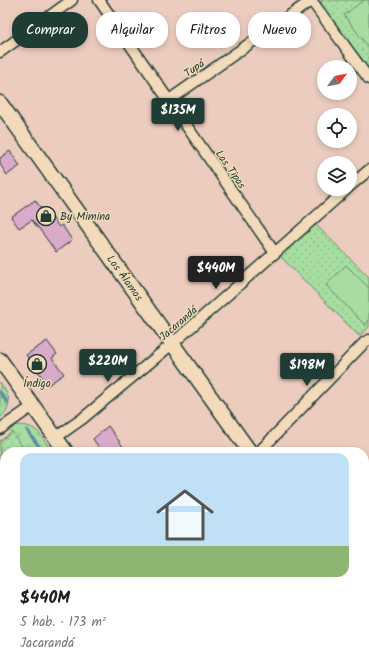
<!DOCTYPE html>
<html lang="es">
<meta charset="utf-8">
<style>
body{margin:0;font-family:Kalam,sans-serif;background:#f2f2f2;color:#202124;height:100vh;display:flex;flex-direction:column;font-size:15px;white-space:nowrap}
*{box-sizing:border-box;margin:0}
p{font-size:13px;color:#757577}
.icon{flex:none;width:22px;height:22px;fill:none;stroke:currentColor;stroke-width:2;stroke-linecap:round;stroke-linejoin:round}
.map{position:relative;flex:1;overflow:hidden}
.side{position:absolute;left:0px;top:447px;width:369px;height:220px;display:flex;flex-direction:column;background:#fff;border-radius:16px 16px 0 0;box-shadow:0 2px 6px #0003}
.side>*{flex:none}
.guide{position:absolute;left:12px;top:12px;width:345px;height:36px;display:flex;gap:8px}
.needle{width:26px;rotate:57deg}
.fabs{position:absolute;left:317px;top:60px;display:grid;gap:8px}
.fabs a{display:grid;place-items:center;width:40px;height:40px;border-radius:50%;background:#fff;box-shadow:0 2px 6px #0003;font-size:20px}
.price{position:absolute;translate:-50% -34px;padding:0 9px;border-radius:4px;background:#1f3d34;color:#fff;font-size:13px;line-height:26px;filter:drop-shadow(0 1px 2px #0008)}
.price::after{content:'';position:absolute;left:50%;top:24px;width:12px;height:9px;margin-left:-6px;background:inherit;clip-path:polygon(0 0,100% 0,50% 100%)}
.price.active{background:#222;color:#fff}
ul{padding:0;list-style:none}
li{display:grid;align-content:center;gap:8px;height:212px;padding:0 20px}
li+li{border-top:1px solid #e0e0e0}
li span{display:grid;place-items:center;height:124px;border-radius:12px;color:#555}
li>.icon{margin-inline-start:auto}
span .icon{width:72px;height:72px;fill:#fffc;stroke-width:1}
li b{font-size:17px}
.chip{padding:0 14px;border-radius:16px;background:#fff;box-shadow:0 2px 6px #0003;font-size:14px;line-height:36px}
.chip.active{background:#1f3d34;color:#fff}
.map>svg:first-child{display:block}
.grass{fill:url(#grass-tufts);stroke:#638d6a}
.park{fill:url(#park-dots);stroke:#638d6a}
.pitch{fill:#a7dda0;stroke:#638d6a}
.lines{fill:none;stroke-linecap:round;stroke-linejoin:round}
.stream{stroke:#5d909f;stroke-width:3.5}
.building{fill:#daaacb;stroke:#1f3d34}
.street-casing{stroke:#1f3d34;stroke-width:13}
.secondary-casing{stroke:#1f3d34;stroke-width:17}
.street{stroke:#f3daba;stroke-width:10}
.secondary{stroke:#f3daba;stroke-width:14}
.labels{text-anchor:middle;stroke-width:3;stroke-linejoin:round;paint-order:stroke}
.street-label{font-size:11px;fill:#1f3d34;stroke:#f3daba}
.poi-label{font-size:11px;fill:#1f3d34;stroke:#f3daba;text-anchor:start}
</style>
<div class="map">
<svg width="369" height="667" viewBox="0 0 369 667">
<defs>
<pattern id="grass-tufts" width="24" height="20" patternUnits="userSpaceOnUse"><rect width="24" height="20" fill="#a7dda0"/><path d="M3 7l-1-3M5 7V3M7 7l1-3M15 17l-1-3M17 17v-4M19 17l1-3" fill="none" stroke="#8fbf8a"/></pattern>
<pattern id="park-dots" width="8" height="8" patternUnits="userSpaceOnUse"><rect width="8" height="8" fill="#a7dda0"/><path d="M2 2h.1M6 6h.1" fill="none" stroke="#8fbf8a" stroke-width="1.8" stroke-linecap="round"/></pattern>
</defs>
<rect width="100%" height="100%" fill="#ecccbf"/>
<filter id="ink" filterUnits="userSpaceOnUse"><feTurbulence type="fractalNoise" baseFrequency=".025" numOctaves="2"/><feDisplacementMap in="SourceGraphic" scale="8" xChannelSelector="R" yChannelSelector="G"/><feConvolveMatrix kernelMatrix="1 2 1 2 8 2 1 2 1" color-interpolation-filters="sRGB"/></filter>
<g filter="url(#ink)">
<!-- grass -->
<g class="grass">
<path d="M0,382C9,396 14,404 1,417L0,416Z"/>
<path d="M18,425C38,425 42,437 52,452H26L9,429Z"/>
</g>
<!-- park -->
<g class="park">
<path d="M321,0H369V72L321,6Z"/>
<path d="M314,223L369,277V327L359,336L279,255Z"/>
<path d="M12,432L26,452H5V662H175L178,667H0V441Z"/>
</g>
<!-- pitch -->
<g class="pitch">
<path d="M364,0H369V48L344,15Z"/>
<path d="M346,265L369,288V320L365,325L326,285Z"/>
</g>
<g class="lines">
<!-- stream -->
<g class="stream">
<path d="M0,392L7,402"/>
<path d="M27,430L43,452"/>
<path d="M0,564L5,565"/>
<path d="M93,662L109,667"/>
<path d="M192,662L196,667"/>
<path d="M81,667L92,662"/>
</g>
</g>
<!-- building -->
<g class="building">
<path d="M10,151L20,166L7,175L0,164V158Z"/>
<path d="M35,200L45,214L48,212L59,227L62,225L72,240L56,252L38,227H37L32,220L19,228L11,217Z"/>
<path d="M47,341L57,354L52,358L64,374L48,385L26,355Z"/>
<path d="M108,426L127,452H102L93,439Z"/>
</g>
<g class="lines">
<defs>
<g id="street">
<path d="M99,0L275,253"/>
<path d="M311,0L369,79"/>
<path d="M0,52L72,0"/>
<path d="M169,100L312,0"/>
<path d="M350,186L369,170"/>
<path d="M0,429L33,406"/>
<path d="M55,438L82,419L172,344L347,189"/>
<path d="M259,452L365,342L369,340"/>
<path d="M364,543L369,538"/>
</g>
<g id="secondary">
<path id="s1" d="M0,103L250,452"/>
<path d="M0,360L66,452"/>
<path d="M364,611L369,618"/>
<path d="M214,662L217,667"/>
</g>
</defs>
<!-- street casing -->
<use href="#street" class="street-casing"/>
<!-- secondary casing -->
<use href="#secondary" class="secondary-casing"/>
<!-- street -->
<use href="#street" class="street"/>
<!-- secondary -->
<use href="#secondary" class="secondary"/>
</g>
</g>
<!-- icons -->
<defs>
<symbol id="shop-ring" viewBox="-11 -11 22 22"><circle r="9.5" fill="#f3daba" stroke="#1f3d34" stroke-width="1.5"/><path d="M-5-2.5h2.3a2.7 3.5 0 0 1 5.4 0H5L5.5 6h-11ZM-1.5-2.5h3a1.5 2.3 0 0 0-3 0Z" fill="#1f3d34"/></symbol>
</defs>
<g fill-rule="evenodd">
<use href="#shop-ring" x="35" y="205" width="22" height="22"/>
<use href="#shop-ring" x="26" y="353" width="22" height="22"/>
</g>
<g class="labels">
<!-- street labels -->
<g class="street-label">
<text transform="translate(194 68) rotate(-35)" y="4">Tupá</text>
<text transform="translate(231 169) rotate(55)" y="4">Las Tipas</text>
<text dy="4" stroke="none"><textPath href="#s1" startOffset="215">Los Álamos</textPath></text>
<text transform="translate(178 323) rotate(-41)" y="4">Jacarandá</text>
</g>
<!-- poi labels -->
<g class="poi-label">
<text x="60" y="220">By Mimina</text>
<text x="37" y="387" text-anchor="middle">Índigo</text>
</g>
</g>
</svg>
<div class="fabs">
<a><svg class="needle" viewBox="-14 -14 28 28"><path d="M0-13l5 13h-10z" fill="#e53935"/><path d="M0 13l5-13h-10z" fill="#757577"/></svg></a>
<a><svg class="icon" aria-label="locate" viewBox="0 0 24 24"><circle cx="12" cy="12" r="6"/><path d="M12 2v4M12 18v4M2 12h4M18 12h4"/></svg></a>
<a><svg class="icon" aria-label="layers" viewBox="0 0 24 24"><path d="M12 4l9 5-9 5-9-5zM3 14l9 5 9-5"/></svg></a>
</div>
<b class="price" style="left:178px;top:132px">$135M</b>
<b class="price active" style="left:216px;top:290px">$440M</b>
<b class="price" style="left:108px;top:383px">$220M</b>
<b class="price" style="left:307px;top:387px">$198M</b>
<div class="guide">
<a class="chip active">Comprar</a>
<a class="chip">Alquilar</a>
<a class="chip">Filtros</a>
<a class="chip">Nuevo</a>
</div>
<section class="side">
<ul>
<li><span style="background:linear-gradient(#bfe0f5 75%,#8fb573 0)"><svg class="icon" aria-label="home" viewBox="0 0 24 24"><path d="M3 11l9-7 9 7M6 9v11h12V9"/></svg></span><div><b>$440M</b><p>5 hab. · 173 m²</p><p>Jacarandá</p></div></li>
</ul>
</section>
</div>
